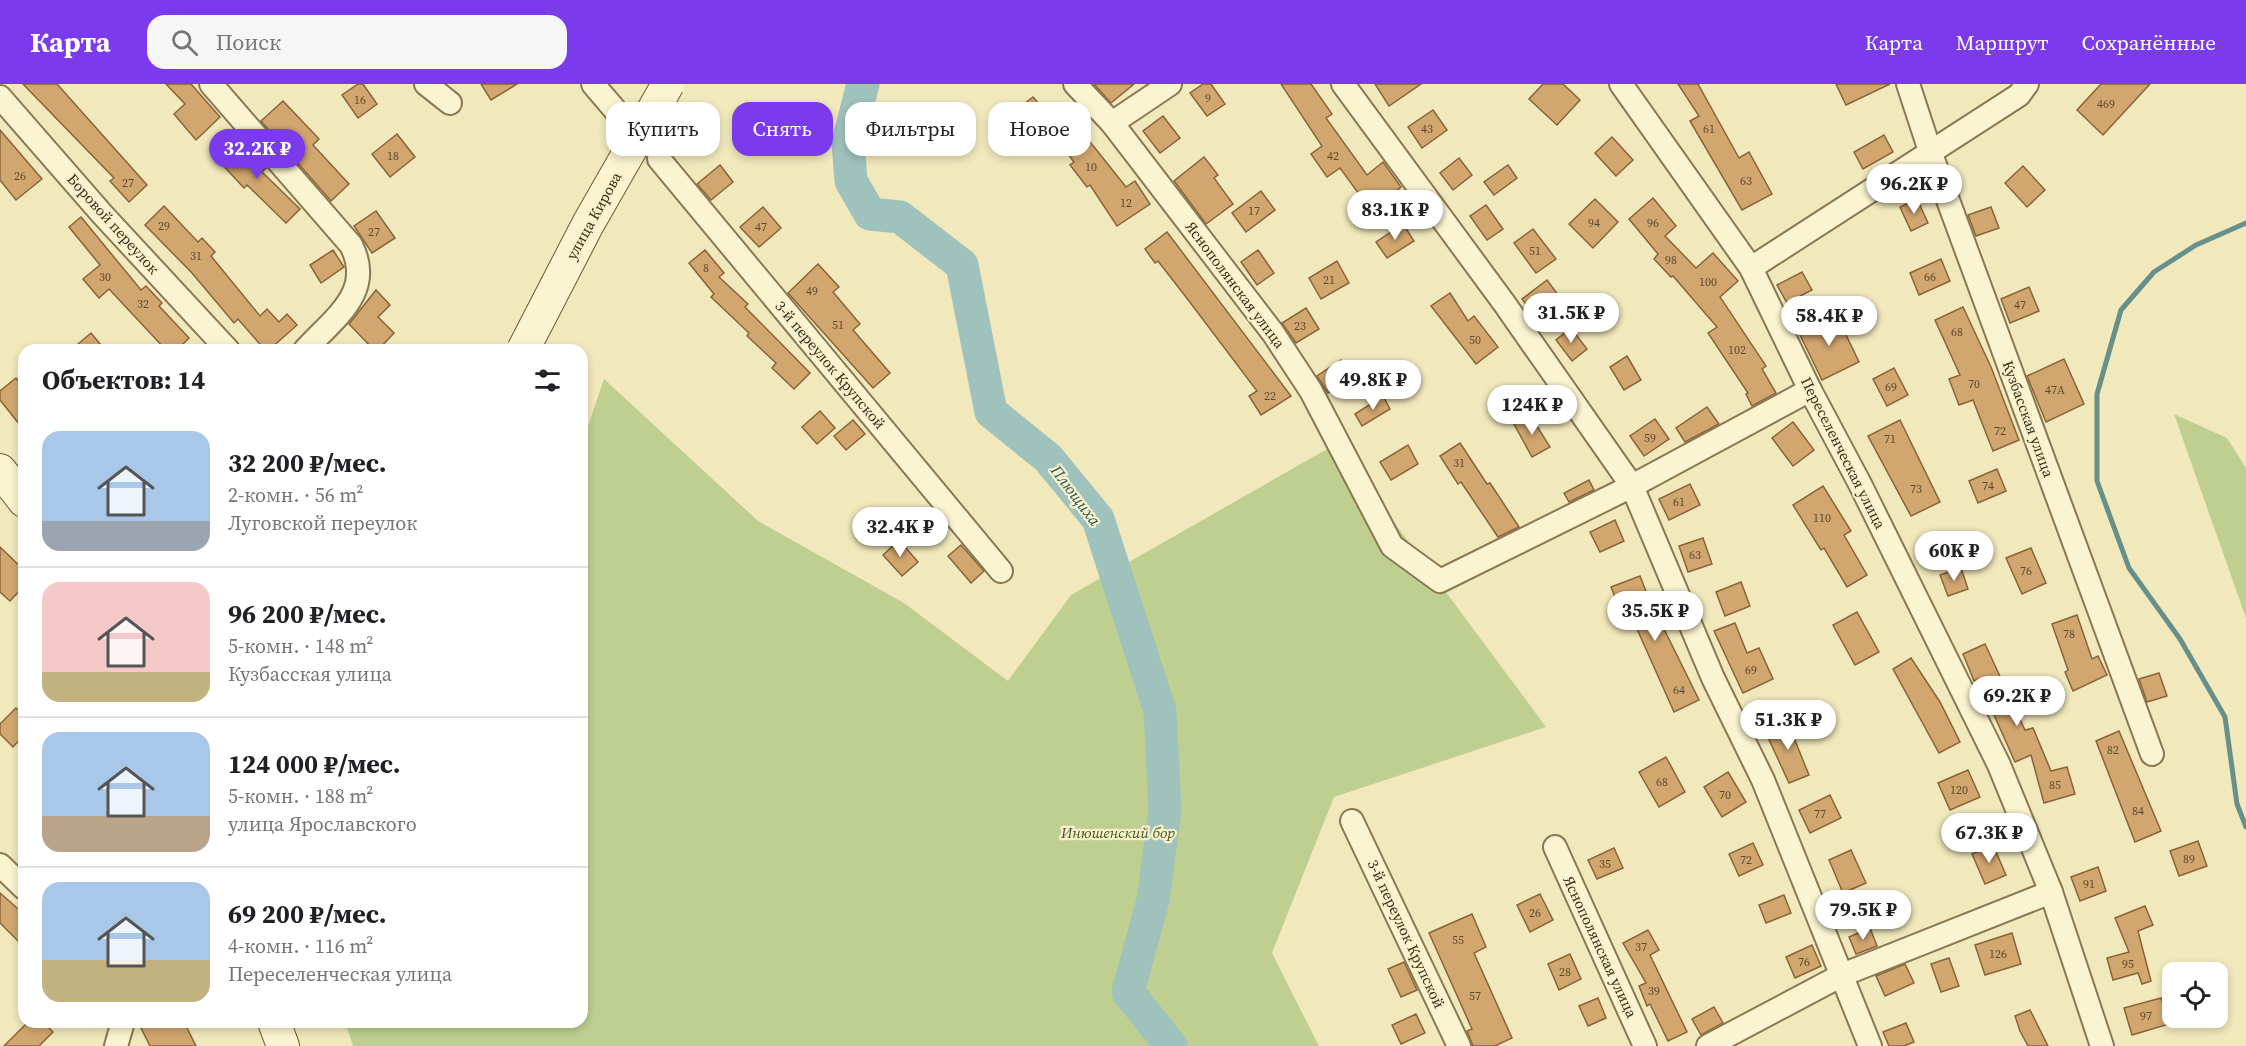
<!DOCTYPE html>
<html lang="ru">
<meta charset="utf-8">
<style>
body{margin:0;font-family:"Source Serif 4",serif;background:#f6f6f6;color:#202124;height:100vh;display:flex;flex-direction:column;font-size:22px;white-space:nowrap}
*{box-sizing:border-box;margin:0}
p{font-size:20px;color:#757577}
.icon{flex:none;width:33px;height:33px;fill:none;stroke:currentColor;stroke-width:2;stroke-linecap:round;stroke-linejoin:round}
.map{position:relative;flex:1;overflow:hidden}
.details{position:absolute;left:18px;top:260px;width:570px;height:684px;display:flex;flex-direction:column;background:#fff;border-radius:18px;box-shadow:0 3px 9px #0003}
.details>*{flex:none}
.guide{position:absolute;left:606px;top:18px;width:570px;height:54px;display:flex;gap:12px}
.buttons{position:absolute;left:2162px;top:878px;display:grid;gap:12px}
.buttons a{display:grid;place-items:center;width:66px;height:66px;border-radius:12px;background:#fff;box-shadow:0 3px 9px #0003;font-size:30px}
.price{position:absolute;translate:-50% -51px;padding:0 14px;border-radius:21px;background:#fff;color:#222;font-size:20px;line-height:39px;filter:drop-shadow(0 2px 3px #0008)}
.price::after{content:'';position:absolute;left:50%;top:36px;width:18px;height:14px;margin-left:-9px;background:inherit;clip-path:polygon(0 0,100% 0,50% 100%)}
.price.active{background:#7c3aed;color:#fff}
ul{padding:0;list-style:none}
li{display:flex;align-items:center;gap:18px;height:150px;padding:0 24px}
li+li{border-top:2px solid #e0e0e0}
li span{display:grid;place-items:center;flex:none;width:168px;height:120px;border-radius:18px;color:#555}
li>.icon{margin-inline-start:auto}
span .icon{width:72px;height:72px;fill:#fffc;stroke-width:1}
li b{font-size:26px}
h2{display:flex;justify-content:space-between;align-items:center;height:72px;padding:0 24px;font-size:26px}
.tag{padding:0 21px;border-radius:18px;background:#fff;box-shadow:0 3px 9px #0003;font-size:21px;line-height:54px}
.tag.active{background:#7c3aed;color:#fff}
header{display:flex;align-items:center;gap:36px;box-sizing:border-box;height:84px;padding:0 30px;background:#7c3aed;color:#fff}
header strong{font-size:28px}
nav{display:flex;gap:33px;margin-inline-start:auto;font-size:21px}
.search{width:420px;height:54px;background:#f6f6f6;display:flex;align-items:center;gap:15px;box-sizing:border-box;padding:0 21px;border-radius:18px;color:#757577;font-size:22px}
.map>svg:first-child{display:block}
.green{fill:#bfcf90}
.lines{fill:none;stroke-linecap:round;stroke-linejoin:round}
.stream{stroke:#67908b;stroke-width:5}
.river{stroke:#a0c2bc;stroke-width:33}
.building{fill:#d2a66f;stroke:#8a6438;stroke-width:1.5}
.minor-tunnel{stroke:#ccc39c;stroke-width:22;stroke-dasharray:22 11;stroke-linecap:butt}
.minor-casing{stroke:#8a7854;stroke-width:26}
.secondary-casing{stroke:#6b5938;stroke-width:34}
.minor{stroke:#fbf4d0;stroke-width:22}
.secondary{stroke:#fbf4d0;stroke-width:32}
.secondary-bridge-casing{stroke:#6b5938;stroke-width:34;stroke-linecap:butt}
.secondary-bridge{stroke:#fbf4d0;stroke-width:32}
.labels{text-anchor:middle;stroke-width:4.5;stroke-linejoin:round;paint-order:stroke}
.number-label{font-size:12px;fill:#5e4b2f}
.street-label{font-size:15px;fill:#382d1a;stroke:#f8f1cc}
.park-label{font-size:15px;font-style:italic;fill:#40561f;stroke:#f8f1cc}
.water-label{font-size:16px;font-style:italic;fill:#285559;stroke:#f8f1cc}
</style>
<header>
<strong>Карта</strong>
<div class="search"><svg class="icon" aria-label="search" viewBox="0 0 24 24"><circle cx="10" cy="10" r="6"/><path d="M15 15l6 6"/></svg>Поиск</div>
<nav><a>Карта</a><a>Маршрут</a><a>Сохранённые</a></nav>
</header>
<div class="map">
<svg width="2246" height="962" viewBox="0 0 2246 962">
<rect width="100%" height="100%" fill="#f1e9bc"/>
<!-- green -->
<g class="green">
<path d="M604,295L758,437L904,519L1008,597L1071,511L1336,360L1546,643L1334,713L1272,869L1319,962H353L345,938H582V360Z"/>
<path d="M2174,330L2227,354L2246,384V534Z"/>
</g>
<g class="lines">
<!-- stream -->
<path class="stream" d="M2246,139L2196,161L2154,188L2121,226L2097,310V397L2129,484L2180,555L2225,633L2237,720L2246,743"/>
<!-- river -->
<path class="river" d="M863,0L848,58L851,97L870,130L900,133L962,181L991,328L1048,374L1098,435L1160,627L1165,727L1153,816L1128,908L1171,962"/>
</g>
<!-- building -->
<g class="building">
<path d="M23,0H57L147,101L129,118L110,97L114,94Z"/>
<path d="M166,0H191L220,33L196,56L174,30L185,20Z"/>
<path d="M358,0H363L377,20L358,34L342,11Z"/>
<path d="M481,0H517L491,16Z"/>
<path d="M1094,0H1134L1111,19Z"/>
<path d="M1203,0H1211L1225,20L1207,32L1190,9Z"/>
<path d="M1281,0H1311L1332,30L1326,34L1367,91L1383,78L1401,103L1370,125L1340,84L1327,93L1311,70L1322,62Z"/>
<path d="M1375,0H1421L1389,22Z"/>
<path d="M1543,0H1563L1580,16L1557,41L1529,15Z"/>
<path d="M1678,0H1698L1739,74L1749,68L1772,110L1742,126L1690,37L1699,32Z"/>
<path d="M1836,0H1890L1846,21Z"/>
<path d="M2101,0H2150L2103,51L2077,26Z"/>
<path d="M1033,13L1047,29L1024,47L1011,30Z"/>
<path d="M283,17L319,55L313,61L349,100L331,117L261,37Z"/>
<path d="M1433,26L1447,46L1422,64L1408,43Z"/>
<path d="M1067,29L1126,103L1135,97L1150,120L1117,142L1090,101L1087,103L1070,81L1074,78L1048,44Z"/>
<path d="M1163,32L1180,54L1160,69L1143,47Z"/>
<path d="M0,46L42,95L16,116L0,96Z"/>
<path d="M397,50L415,73L390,93L372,70Z"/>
<path d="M1884,51L1893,68L1863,85L1854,68Z"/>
<path d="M1612,53L1633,76L1616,92L1595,69Z"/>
<path d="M241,55L266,84L262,88L300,125L286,139L247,101L244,104L218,76Z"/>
<path d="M1204,73L1218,91L1214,94L1233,120L1206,140L1174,97Z"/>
<path d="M1459,74L1472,91L1453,106L1440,89Z"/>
<path d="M720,81L733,98L711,116L697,100Z"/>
<path d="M1508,81L1517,94L1494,111L1484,98Z"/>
<path d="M2023,82L2045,106L2027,123L2005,99Z"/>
<path d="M1261,107L1275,126L1246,148L1232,129Z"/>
<path d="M1653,114L1676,142L1665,152L1696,184L1713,169L1738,197L1720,213L1766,282L1762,285L1776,309L1752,322L1746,310L1748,309L1708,249L1717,243L1673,192L1671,193L1654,175L1658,170L1629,135Z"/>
<path d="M1595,115L1618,138L1593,164L1569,140Z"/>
<path d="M1917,115L1928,139L1911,147L1900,123Z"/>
<path d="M1486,121L1503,145L1487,156L1470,132Z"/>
<path d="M164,122L198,158L202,154L215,168L211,172L260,232L267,225L279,238L287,230L297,241L269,266H265L238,235L234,239L192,189L145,141Z"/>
<path d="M763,123L781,144L759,163L740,143Z"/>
<path d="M1991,123L1999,144L1976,152L1968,131Z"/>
<path d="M376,127L395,154L372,169L354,142Z"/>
<path d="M81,133L141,206L146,202L162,219L159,222L189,254L177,266H166L109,205L99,214L83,195L100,181L69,143Z"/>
<path d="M1403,140L1414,157L1387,174L1376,158Z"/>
<path d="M1533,145L1556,175L1536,189L1514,159Z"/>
<path d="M1167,148L1291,312L1261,331L1249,312L1257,307L1189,217L1158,177L1155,179L1145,165Z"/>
<path d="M333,166L344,183L321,199L310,181Z"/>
<path d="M705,166L724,189L719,193L748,220L745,223L810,289L794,305L772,284L776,279L747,252L749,249L711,213L714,210L689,179Z"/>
<path d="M1258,166L1274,189L1257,201L1241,178Z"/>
<path d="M1941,175L1950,197L1919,211L1910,189Z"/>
<path d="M1337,177L1349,199L1321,215L1309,194Z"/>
<path d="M818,180L839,203L833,208L860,240L853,246L890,289L873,304L788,209Z"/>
<path d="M1802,188L1812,206L1787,219L1777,201Z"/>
<path d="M1547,196L1559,212L1534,231L1522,215Z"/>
<path d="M2029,203L2039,227L2010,239L2001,215Z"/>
<path d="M376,206L390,221L378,233L394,249L378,266H374L349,240Z"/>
<path d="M1450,209L1468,237L1474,232L1498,263L1476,280L1431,222Z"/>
<path d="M1963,223L1991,283L2019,356L1993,367L1973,316L1959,321L1949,295L1960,291L1935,236Z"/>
<path d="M1306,224L1319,245L1296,259L1282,239Z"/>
<path d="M1836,230L1859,278L1822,296L1799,249Z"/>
<path d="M1571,244L1587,265L1572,277L1556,256Z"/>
<path d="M91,249L105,266H71Z"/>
<path d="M1627,272L1641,296L1624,306L1610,283Z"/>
<path d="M2064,275L2084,320L2046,338L2027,292Z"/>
<path d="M1341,276L1352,292L1328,309L1317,292Z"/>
<path d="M1894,284L1908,311L1887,322L1873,295Z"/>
<path d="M16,294L24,304V346L0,316V307Z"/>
<path d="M1513,303L1522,317L1515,322L1517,326L1504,335L1492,317Z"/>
<path d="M1383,312L1390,325L1362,342L1355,330Z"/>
<path d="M1707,323L1719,340L1685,358L1676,344Z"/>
<path d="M820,327L835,344L817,360L802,343Z"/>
<path d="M1530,331L1550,363L1532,373L1514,340Z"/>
<path d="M1655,335L1669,355L1644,372L1630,352Z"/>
<path d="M853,336L865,350L846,366L834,352Z"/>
<path d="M1900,336L1940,418L1911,432L1868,352Z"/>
<path d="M1793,338L1814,366L1793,382L1772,354Z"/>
<path d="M1460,359L1487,400L1490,399L1519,443L1498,453L1461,398L1458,400L1440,372Z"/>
<path d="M1408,361L1418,380L1391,396L1380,378Z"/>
<path d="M1997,385L2006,407L1978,419L1969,397Z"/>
<path d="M1589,396L1594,406L1569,418L1564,409Z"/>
<path d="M1690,400L1700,421L1669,436L1659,415Z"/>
<path d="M1823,402L1851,447L1844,451L1867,491L1847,503L1824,464L1821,466L1793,421Z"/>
<path d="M1615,436L1624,457L1600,468L1590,448Z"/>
<path d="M1703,454L1712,480L1688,488L1679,462Z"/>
<path d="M899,456L918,478L902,492L883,471Z"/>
<path d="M961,461L984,487L971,499L948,472Z"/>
<path d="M0,463L24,486V502L10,517L0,508Z"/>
<path d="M2031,464L2046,499L2022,510L2006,474Z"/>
<path d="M1961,484L1968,505L1948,512L1940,491Z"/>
<path d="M1640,492L1660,543L1662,541L1699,616L1674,628L1633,536L1625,539L1611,503Z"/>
<path d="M1741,498L1750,522L1725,532L1716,508Z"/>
<path d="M1857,528L1879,568L1855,581L1833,541Z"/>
<path d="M2077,531L2092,575L2098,572L2107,591L2073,607L2065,588L2068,586L2052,540Z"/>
<path d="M1735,539L1747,569L1759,564L1773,595L1743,609L1714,547Z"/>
<path d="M1985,560L2025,646L2033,644L2051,687L2067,683L2075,710L2044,719L2031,671L2015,678L1978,595L1974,597L1963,570Z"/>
<path d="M1911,574L1940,618L1960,658L1939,669L1893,585Z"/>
<path d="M2159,589L2167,612L2147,618L2139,595Z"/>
<path d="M16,624L24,631V651L13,663L0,650V640Z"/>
<path d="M1791,636L1798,653L1794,654L1809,691L1789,699L1765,647Z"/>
<path d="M2119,647L2161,747L2135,758L2096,657Z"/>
<path d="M1666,673L1685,708L1659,723L1639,688Z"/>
<path d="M1968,686L1980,713L1950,726L1938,699Z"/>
<path d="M1728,688L1746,718L1722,733L1704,703Z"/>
<path d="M1830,711L1841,734L1810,749L1799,726Z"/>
<path d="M2198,757L2207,782L2179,792L2170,767Z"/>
<path d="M1753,759L1763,781L1739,792L1729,770Z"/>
<path d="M1993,761L2006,791L1985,800L1972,770Z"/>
<path d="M1614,764L1623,784L1597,795L1588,776Z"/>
<path d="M1851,766L1866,799L1843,809L1829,776Z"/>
<path d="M2098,783L2106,807L2080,817L2071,793Z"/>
<path d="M0,809L24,830V863L0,839Z"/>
<path d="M1540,810L1553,836L1530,848L1517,821Z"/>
<path d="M1784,811L1791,829L1766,839L1759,821Z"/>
<path d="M2145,822L2153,841L2138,847L2151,897L2142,900L2138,889L2113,896L2107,874L2129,868L2115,834Z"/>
<path d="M1472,830L1486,863L1474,869L1512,954L1495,962H1473L1467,947L1472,945L1429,849Z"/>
<path d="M1870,844L1877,862L1856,870L1849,853Z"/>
<path d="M1648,846L1659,866L1650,871L1687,948L1668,957L1650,920L1647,922L1639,902L1646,899L1623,859Z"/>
<path d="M2012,849L2021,880L1985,891L1975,861Z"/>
<path d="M1812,861L1821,882L1795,894L1786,873Z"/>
<path d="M1570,870L1581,895L1559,906L1548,880Z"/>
<path d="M1949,874L1959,902L1941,908L1931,880Z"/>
<path d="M1404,878L1417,906L1401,913L1388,885Z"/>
<path d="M1905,880L1914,899L1885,912L1876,892Z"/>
<path d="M1598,914L1606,934L1588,942L1579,922Z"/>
<path d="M2161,914L2169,940L2132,951L2124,924Z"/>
<path d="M1714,923L1723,939L1701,951L1692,935Z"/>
<path d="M2030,926L2048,962H2028L2020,947L2015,932Z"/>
<path d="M1416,930L1425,949L1401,960L1392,941Z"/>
<path d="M28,938H43L53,948L39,962H4Z"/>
<path d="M154,938H184L196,962H150L141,944Z"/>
<path d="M1906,939L1914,958L1904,962H1889L1883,948Z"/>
</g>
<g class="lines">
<!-- minor-tunnel -->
<path class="minor-tunnel" d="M616,27L659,75"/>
<defs>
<g id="minor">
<path d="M211,0L351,161C375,208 334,234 305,266"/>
<path d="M426,0L450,19"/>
<path d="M593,0L616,27"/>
<path d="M1075,0L1112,39L1273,249L1311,307L1392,462L1440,497L1632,402L1810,306"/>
<path d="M1343,0L1504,219L1632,402L1713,594L1763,696L1870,962"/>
<path d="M1621,0L1751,184L1810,306L1860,400L1999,681L2051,808L2102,962"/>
<path d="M1908,0L1931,70L2152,670"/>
<path d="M0,13L102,130L228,266"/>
<path d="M1112,39L1170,0"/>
<path d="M659,75L1001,487"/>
<path d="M1751,184L2019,11L2027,0"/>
<path d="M1352,737L1459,962"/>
<path d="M1555,763L1645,962"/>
<path d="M0,781L24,804"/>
<path d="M116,962L123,938"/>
<path d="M1708,962L1842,891L2051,808"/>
</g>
<g id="secondary">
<path d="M0,386L24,417"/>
<path d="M274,938L283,962"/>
</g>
</defs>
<!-- minor casing -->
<use href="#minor" class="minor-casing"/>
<!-- secondary casing -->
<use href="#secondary" class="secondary-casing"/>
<!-- minor -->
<use href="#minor" class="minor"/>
<!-- secondary -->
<use href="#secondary" class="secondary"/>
<defs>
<path id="secondary-bridge" d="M523,266L588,140L668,0"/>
</defs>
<!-- secondary-bridge casing -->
<use href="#secondary-bridge" class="secondary-bridge-casing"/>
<!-- secondary-bridge -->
<use href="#secondary-bridge" class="secondary-bridge"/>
</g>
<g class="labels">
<!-- number labels -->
<g class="number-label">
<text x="1208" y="18">9</text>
<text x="360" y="20">16</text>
<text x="2106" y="24">469</text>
<text x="1427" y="49">43</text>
<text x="1709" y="49">61</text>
<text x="393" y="76">18</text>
<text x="1333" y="76">42</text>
<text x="1091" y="87">10</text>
<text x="20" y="96">26</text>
<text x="1746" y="101">63</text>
<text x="128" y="103">27</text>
<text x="1126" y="123">12</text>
<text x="1254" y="131">17</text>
<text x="1594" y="143">94</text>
<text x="1653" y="143">96</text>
<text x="164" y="146">29</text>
<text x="761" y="147">47</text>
<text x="374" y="152">27</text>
<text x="1535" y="171">51</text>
<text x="196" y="176">31</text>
<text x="1671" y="180">98</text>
<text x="706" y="188">8</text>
<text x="105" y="197">30</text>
<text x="1930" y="197">66</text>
<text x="1329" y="200">21</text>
<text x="1708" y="202">100</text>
<text x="812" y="211">49</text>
<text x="143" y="224">32</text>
<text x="2020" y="225">47</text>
<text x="838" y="245">51</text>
<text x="1300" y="246">23</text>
<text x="1957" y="252">68</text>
<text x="1475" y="260">50</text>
<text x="1737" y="270">102</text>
<text x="1974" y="304">70</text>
<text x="1891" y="307">69</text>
<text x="2055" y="310">47А</text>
<text x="1270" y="316">22</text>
<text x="2000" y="351">72</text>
<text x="1650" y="358">59</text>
<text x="1890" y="359">71</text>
<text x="1459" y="383">31</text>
<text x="1988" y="406">74</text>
<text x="1916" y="409">73</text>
<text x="1679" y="422">61</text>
<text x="1822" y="438">110</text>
<text x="1695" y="475">63</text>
<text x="2026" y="491">76</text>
<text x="2069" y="554">78</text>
<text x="1751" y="590">69</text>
<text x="1679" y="610">64</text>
<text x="2113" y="670">82</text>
<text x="1662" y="702">68</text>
<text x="2055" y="705">85</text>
<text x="1959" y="710">120</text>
<text x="1725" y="715">70</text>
<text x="2138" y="731">84</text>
<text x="1820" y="734">77</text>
<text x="2189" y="779">89</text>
<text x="1746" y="780">72</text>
<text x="1605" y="784">35</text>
<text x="2089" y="804">91</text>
<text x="1535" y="833">26</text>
<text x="1458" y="860">55</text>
<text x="1641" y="867">37</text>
<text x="1998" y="874">126</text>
<text x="1804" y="882">76</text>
<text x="2128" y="884">95</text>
<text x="1565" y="892">28</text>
<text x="1654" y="911">39</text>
<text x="1475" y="916">57</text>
<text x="2146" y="936">97</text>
</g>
<!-- street labels -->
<g class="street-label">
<text transform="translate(594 132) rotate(-61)" y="5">улица Кирова</text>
<text transform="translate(113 140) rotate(48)" y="5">Боровой переулок</text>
<text transform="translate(1235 201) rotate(53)" y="5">Яснополянская улица</text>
<text transform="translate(830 281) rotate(50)" y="5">3-й переулок Крупской</text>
<text transform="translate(2028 335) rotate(70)" y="5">Кузбасская улица</text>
<text transform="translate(1843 369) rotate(63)" y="5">Переселенческая улица</text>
<text transform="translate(1406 850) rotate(65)" y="5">3-й переулок Крупской</text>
<text transform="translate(1600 863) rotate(65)" y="5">Яснополянская улица</text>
</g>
<!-- park labels -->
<g class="park-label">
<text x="1118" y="754">Инюшенский бор</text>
</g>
<!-- water labels -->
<g class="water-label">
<text transform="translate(1076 411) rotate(53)" y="6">Плющиха</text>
</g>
</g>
</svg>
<div class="buttons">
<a><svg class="icon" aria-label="locate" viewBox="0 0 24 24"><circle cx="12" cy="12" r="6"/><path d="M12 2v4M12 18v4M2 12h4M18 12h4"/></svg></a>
</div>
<b class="price active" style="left:257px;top:96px">32.2K ₽</b>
<b class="price" style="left:1914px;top:131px">96.2K ₽</b>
<b class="price" style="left:1395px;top:157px">83.1K ₽</b>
<b class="price" style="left:1571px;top:260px">31.5K ₽</b>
<b class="price" style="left:1829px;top:263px">58.4K ₽</b>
<b class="price" style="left:1373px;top:327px">49.8K ₽</b>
<b class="price" style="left:1532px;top:352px">124K ₽</b>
<b class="price" style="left:900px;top:474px">32.4K ₽</b>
<b class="price" style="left:1954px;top:498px">60K ₽</b>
<b class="price" style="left:1655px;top:558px">35.5K ₽</b>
<b class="price" style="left:2017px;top:643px">69.2K ₽</b>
<b class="price" style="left:1788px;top:667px">51.3K ₽</b>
<b class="price" style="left:1989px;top:780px">67.3K ₽</b>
<b class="price" style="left:1863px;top:857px">79.5K ₽</b>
<div class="guide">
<a class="tag">Купить</a>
<a class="tag active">Снять</a>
<a class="tag">Фильтры</a>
<a class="tag">Новое</a>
</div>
<section class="details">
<h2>Объектов: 14<svg class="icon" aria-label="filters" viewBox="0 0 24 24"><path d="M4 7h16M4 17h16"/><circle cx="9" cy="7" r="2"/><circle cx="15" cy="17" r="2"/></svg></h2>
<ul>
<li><span style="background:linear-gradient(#a9c7e8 75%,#9aa5b1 0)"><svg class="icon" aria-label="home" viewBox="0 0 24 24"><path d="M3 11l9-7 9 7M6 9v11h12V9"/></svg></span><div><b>32 200 ₽/мес.</b><p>2-комн. · 56 m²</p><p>Луговской переулок</p></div></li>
<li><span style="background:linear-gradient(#f6c9c9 75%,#c2b280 0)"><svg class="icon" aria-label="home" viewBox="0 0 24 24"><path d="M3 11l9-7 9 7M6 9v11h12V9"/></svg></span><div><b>96 200 ₽/мес.</b><p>5-комн. · 148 m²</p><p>Кузбасская улица</p></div></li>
<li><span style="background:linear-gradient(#a9c7e8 70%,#b9a48a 0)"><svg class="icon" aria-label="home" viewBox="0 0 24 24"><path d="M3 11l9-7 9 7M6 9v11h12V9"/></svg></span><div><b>124 000 ₽/мес.</b><p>5-комн. · 188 m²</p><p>улица Ярославского</p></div></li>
<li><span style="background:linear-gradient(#a9c7e8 65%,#c2b280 0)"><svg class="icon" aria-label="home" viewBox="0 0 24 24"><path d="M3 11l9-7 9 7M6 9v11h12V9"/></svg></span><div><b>69 200 ₽/мес.</b><p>4-комн. · 116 m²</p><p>Переселенческая улица</p></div></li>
</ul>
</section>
</div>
